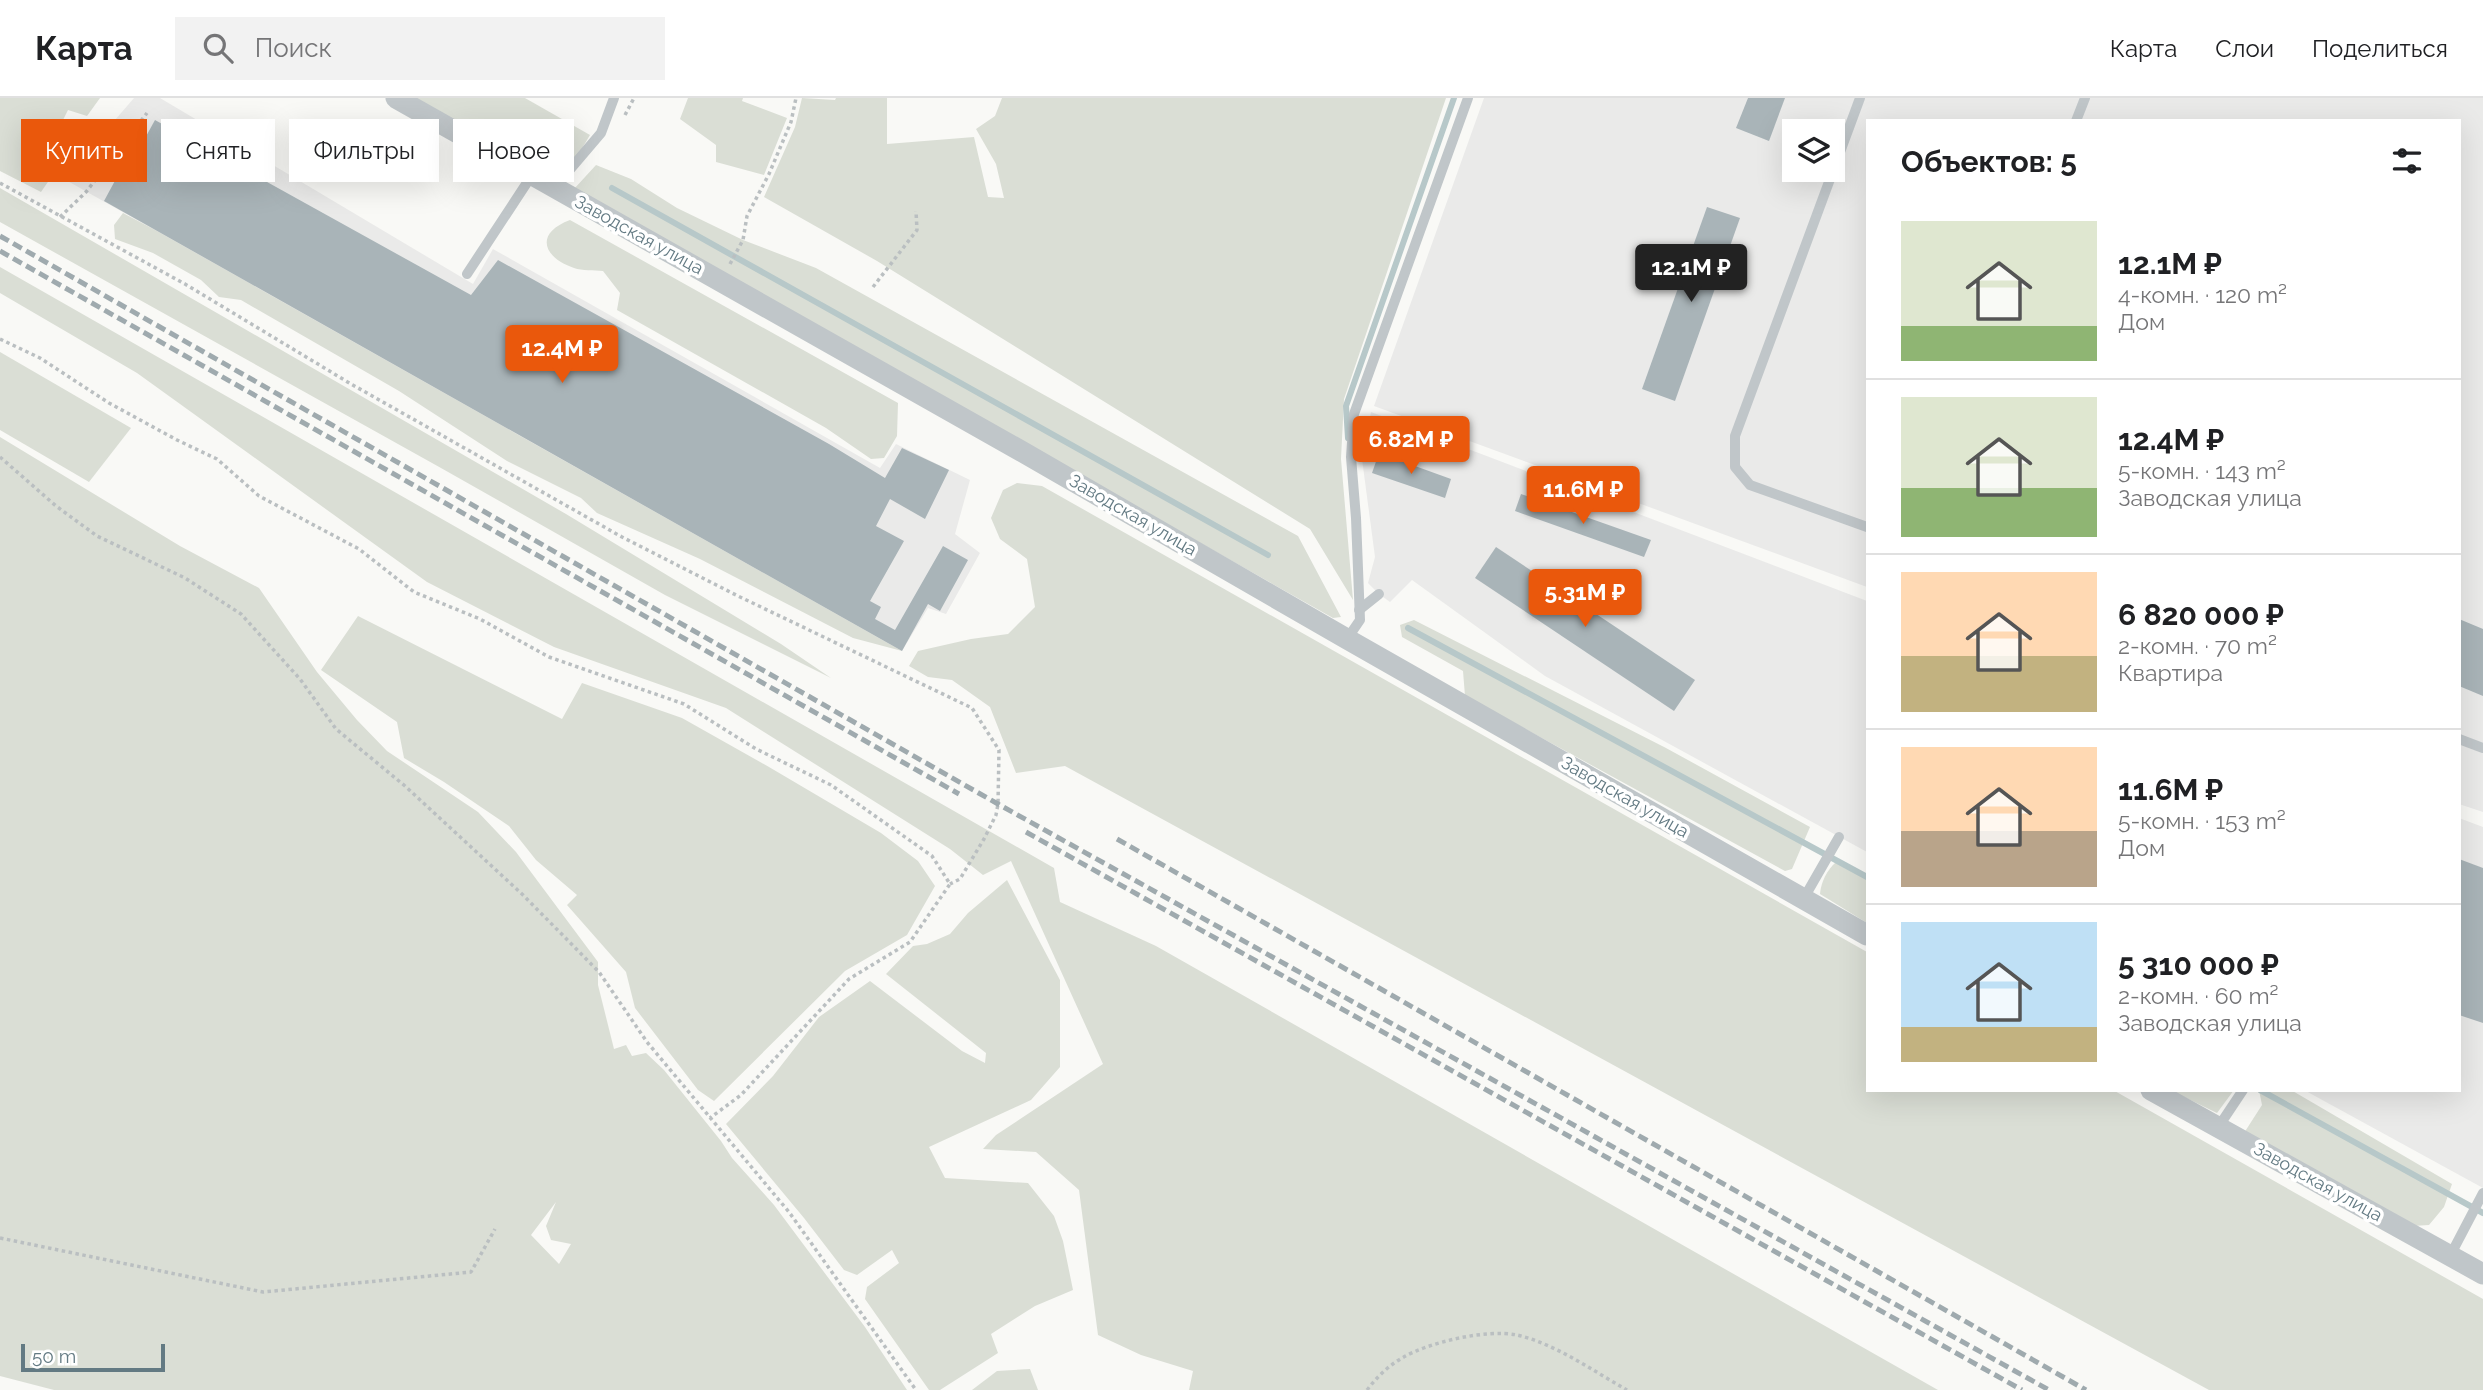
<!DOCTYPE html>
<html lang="ru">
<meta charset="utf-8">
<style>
body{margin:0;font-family:Raleway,sans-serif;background:#f2f2f2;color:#202124;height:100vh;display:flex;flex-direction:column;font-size:26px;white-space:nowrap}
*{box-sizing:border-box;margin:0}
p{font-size:23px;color:#757577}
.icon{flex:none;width:38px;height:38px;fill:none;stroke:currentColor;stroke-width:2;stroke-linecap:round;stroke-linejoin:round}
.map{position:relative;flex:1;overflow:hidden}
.details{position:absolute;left:1866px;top:21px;width:595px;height:973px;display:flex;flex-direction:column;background:#fff;border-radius:0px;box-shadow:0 7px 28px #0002}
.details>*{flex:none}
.guide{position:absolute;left:21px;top:21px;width:665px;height:63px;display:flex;gap:14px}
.tools{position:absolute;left:1782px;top:21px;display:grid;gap:14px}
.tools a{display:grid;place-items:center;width:63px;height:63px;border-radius:0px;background:#fff;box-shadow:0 7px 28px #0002;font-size:35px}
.scale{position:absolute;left:21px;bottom:18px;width:144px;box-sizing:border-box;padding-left:7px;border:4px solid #637a83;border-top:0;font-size:19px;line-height:24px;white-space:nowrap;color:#637a83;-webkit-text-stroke:5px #fff;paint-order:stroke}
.price{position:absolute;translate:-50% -60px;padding:0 16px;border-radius:7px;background:#ea580c;color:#fff;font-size:23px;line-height:46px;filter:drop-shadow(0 2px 4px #0008)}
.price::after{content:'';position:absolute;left:50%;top:42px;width:21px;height:16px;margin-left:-10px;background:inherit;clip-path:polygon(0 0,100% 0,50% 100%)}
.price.selected{background:#222;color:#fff}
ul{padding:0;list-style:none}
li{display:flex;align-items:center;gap:21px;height:175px;padding:0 35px}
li+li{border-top:2px solid #e0e0e0}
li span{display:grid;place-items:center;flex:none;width:196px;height:140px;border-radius:0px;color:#555}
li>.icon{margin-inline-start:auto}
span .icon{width:84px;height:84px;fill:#fffc;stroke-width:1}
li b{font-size:30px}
h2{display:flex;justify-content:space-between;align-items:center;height:84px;padding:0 35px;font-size:30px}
.chip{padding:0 24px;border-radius:0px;background:#fff;box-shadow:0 7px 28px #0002;font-size:24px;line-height:63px}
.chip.selected{background:#ea580c;color:#fff}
header{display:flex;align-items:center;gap:42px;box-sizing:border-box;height:98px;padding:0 35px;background:#fff;border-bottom:2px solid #e0e0e0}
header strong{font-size:33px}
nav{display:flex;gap:38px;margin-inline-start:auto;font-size:24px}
.search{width:490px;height:63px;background:#f2f2f2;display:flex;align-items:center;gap:18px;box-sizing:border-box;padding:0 24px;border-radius:0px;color:#757577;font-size:26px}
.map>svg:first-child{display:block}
.built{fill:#eaeae9;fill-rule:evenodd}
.green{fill:#daded5;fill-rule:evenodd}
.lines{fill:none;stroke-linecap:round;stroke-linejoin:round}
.stream{stroke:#b7c8c9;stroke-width:6}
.building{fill:#a9b4b8}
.path{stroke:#babfc1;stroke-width:3.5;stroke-dasharray:3.5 3.5;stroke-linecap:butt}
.lane{stroke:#c0c6c9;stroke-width:10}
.street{stroke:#c0c6c9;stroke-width:21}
.rail{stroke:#9faaae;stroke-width:5;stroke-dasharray:10 5;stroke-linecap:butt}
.labels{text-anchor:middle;stroke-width:7;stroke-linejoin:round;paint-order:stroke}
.street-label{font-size:18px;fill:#637a83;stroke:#fff}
</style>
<header>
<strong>Карта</strong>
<div class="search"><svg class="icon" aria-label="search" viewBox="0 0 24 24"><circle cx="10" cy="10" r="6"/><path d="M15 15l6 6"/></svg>Поиск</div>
<nav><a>Карта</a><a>Слои</a><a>Поделиться</a></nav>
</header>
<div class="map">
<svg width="2483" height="1292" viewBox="0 0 2483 1292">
<rect width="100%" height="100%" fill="#f9f9f6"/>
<!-- built -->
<g class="built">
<path d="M134,0H160L473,186L493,151L880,370L896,346L970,382L955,436L980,455L946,516L928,510L902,553L64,81Z"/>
<path d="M1484,0H2483V714L2459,706V23H1867V489L1374,308ZM1794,33H1832V72H1794Z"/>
<path d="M1371,314L1867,503V754L1545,578L1412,482L1390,504L1379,496L1368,485L1375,459L1362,361Z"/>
<path d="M2459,720L2483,729V1090L2304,992H2459Z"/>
</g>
<!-- green -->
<g class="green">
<path d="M0,0H100L87,18L68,12L57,34L74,46L41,94L0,73Z"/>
<path d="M412,0H525L590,37L578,57L558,72L540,70Z"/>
<path d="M688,0H743L742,3L787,20L764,77L716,64V47L680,21Z"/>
<path d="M802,0L835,2L836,0H887V46L974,39L988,99L1004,100L996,66L976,31L995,18L1002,0H1446L1344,301L1341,361L1353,502L1310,431L877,163L764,99L795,29Z"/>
<path d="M596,67L631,81L677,110L743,142L816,170L1298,438L1341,519L1333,520L574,91Z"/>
<path d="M0,90L566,416L781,546L831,580L665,497L441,370L0,124Z"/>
<path d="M123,115L157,133L902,553L853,540L700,461L597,415L581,400L507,363L399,293L241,202L219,199L201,182L153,155L115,141L114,127Z"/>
<path d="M570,122L898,305L897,338L884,360L871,361L826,330L617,212L620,195L603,173C594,172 582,173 574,170C542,159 535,135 570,122Z"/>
<path d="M0,169L1054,770L1060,804L1156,848L1938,1292H1189L1193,1273L1141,1257L1098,1237L1079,1092L1036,1054L983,1051L996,1037L1103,966L1011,763L983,777L950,751L726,610L554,549L427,484L137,275L0,195Z"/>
<path d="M0,254L131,330L89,384L0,332Z"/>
<path d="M0,339L180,448L259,490L317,574L357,622L387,653L478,714L516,754L598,864V887L614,951L626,947L632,958L646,955L664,972L721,1043L732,1060L774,1107L865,1229L907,1292H54L0,1278ZM556,1104L546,1128L551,1142L571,1146L559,1166L531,1137Z"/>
<path d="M1017,385L1042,388L1867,854V992H2113L2483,1201V1292H2209L1065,668L1016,675L990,609L952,582L928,579L909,568L918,553L971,541L1008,536L1035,509L1027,461L1000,441L991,420L1003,392Z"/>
<path d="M358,518L562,621L582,585L682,620L769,669L881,735L918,763L935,788L907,837L845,873L714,1003L698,992L635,910L626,874L567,807L577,797L536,762L509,728L444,684L404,660L397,624L321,572Z"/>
<path d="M1414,522L1666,650L1810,729L1792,771L1785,773L1465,598L1463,573L1402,539L1400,527Z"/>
<path d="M1836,764L1867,781V825L1820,796C1821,784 1827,772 1836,764Z"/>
<path d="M1007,782L1060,882V969L1031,1002L929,1049L945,1080L1028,1085L1054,1118L1063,1143L1073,1192L1035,1208L991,1236L998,1255L940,1292H929L865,1201L867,1189L899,1165L892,1152L857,1177L844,1172L804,1120L726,1026L773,978L819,919L870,883L962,953L985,965L986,955L886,876L913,848L927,846L950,836L968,815Z"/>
<path d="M2170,992H2234L2217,1015Z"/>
<path d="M2259,992H2291L2452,1086L2444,1109L2429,1127L2413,1128L2244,1035L2262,1007Z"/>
<path d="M1030,1271L1038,1292H972L997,1273Z"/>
</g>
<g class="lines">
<!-- stream -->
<g class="stream">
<path d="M612,90L1268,457"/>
<path d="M1348,340L1346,308L1454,0"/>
<path d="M1408,530L1867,779"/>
<path d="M2260,992L2483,1115"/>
</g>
</g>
<!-- building -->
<g class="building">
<path d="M1748,0H1785L1769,43L1736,30Z"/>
<path d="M155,22L471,197L498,162L829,346L885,380L902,350L949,372L925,421L890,401L876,428L904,443L870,503L881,509L875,521L895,532L943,448L968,462L940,513L928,506L902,553L104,103L117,79L122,82Z"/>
<path d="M1707,109L1740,120L1675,303L1642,291Z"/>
<path d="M1379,355L1451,381L1445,400L1372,375Z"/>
<path d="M1521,396L1651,442L1644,459L1515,413Z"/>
<path d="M1496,449L1695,582L1674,613L1475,480Z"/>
<path d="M2459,521L2483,531V598L2459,588Z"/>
<path d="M2459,761L2483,770V925L2459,917Z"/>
</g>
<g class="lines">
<!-- path -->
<g class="path">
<path d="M625,17L634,0"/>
<path d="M0,85L185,186L351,286L622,439L738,498L972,610L999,652L998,706L996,717L984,741L960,781L950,786"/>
<path d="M60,119L86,94L147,15"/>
<path d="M730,166L743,142L747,118L769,76L791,24L796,0"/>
<path d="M873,189L917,132L916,113"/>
<path d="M0,241L40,260L109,305L177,342L217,361L259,398L359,451L414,494L480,521L549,559L684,606L756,651L831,687L932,758L950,786L910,844L849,881L741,997L710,1020"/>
<path d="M0,359L56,408L97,438L185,480L241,516L300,581L336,631L405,688L523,797L599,874L647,944L789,1114L916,1292"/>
<path d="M0,1140L263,1194L471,1174L495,1131"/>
<path d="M1367,1292C1377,1279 1388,1268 1402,1260C1429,1244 1486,1231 1517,1237C1556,1246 1593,1273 1627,1292"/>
</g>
<!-- lane -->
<g class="lane">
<path d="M1860,0L1735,338V369L1750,387L1867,429"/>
<path d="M2076,23L2085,0"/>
<path d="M555,89L601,35L614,0"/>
<path d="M467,176L532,77"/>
<path d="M1359,512L1379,496"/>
<path d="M1347,541L1360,522L1356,420L1351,359L1354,316L1468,0"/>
<path d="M2459,641L2483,650"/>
<path d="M1804,800L1839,739"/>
<path d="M2219,1028L2243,992"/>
<path d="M2450,1158L2483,1095"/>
</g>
<!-- street -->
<g class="street">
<path d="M396,0L1021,353L1347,541L1867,837"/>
<path d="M2151,992L2483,1176"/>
</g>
<!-- rail -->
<g class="rail">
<path d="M0,138L998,706L2049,1292"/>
<path d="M0,153L959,696"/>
<path d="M1026,734L2022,1292"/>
<path d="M1117,741L2086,1292"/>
</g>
</g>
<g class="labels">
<!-- street labels -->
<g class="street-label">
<text transform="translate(639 137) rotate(29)" y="6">Заводская улица</text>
<text transform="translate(1133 417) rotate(30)" y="6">Заводская улица</text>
<text transform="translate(1625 699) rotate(30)" y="6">Заводская улица</text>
<text transform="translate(2318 1084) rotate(29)" y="6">Заводская улица</text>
</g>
</g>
</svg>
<div class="tools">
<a><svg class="icon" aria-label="layers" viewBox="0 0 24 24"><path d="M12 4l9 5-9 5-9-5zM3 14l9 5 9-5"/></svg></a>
</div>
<div class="scale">50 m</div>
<b class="price selected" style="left:1691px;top:206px">12.1M ₽</b>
<b class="price" style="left:562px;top:287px">12.4M ₽</b>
<b class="price" style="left:1411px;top:378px">6.82M ₽</b>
<b class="price" style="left:1583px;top:428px">11.6M ₽</b>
<b class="price" style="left:1585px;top:531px">5.31M ₽</b>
<div class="guide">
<a class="chip selected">Купить</a>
<a class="chip">Снять</a>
<a class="chip">Фильтры</a>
<a class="chip">Новое</a>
</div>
<section class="details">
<h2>Объектов: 5<svg class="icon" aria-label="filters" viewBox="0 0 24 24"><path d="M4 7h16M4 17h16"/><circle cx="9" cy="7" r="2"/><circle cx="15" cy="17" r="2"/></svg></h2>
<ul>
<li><span style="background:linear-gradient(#dfe7d0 75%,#8fb573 0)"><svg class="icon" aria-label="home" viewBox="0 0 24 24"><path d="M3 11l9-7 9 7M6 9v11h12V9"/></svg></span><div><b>12.1M ₽</b><p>4-комн. · 120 m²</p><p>Дом</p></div></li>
<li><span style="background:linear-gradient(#dfe7d0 65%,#8fb573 0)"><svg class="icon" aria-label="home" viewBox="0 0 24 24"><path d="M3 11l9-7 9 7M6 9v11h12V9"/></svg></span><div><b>12.4M ₽</b><p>5-комн. · 143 m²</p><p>Заводская улица</p></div></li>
<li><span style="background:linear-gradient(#ffd9b3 60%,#c2b280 0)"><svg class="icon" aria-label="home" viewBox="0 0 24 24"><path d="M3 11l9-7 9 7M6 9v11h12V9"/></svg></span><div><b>6 820 000 ₽</b><p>2-комн. · 70 m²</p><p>Квартира</p></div></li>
<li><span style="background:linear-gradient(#ffd9b3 60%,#b9a48a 0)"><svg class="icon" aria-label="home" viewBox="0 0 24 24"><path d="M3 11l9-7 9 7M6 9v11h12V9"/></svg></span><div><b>11.6M ₽</b><p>5-комн. · 153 m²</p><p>Дом</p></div></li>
<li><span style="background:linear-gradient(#bfe0f5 75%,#c2b280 0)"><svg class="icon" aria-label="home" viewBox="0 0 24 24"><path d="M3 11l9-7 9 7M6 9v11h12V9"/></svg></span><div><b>5 310 000 ₽</b><p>2-комн. · 60 m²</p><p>Заводская улица</p></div></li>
</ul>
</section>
</div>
